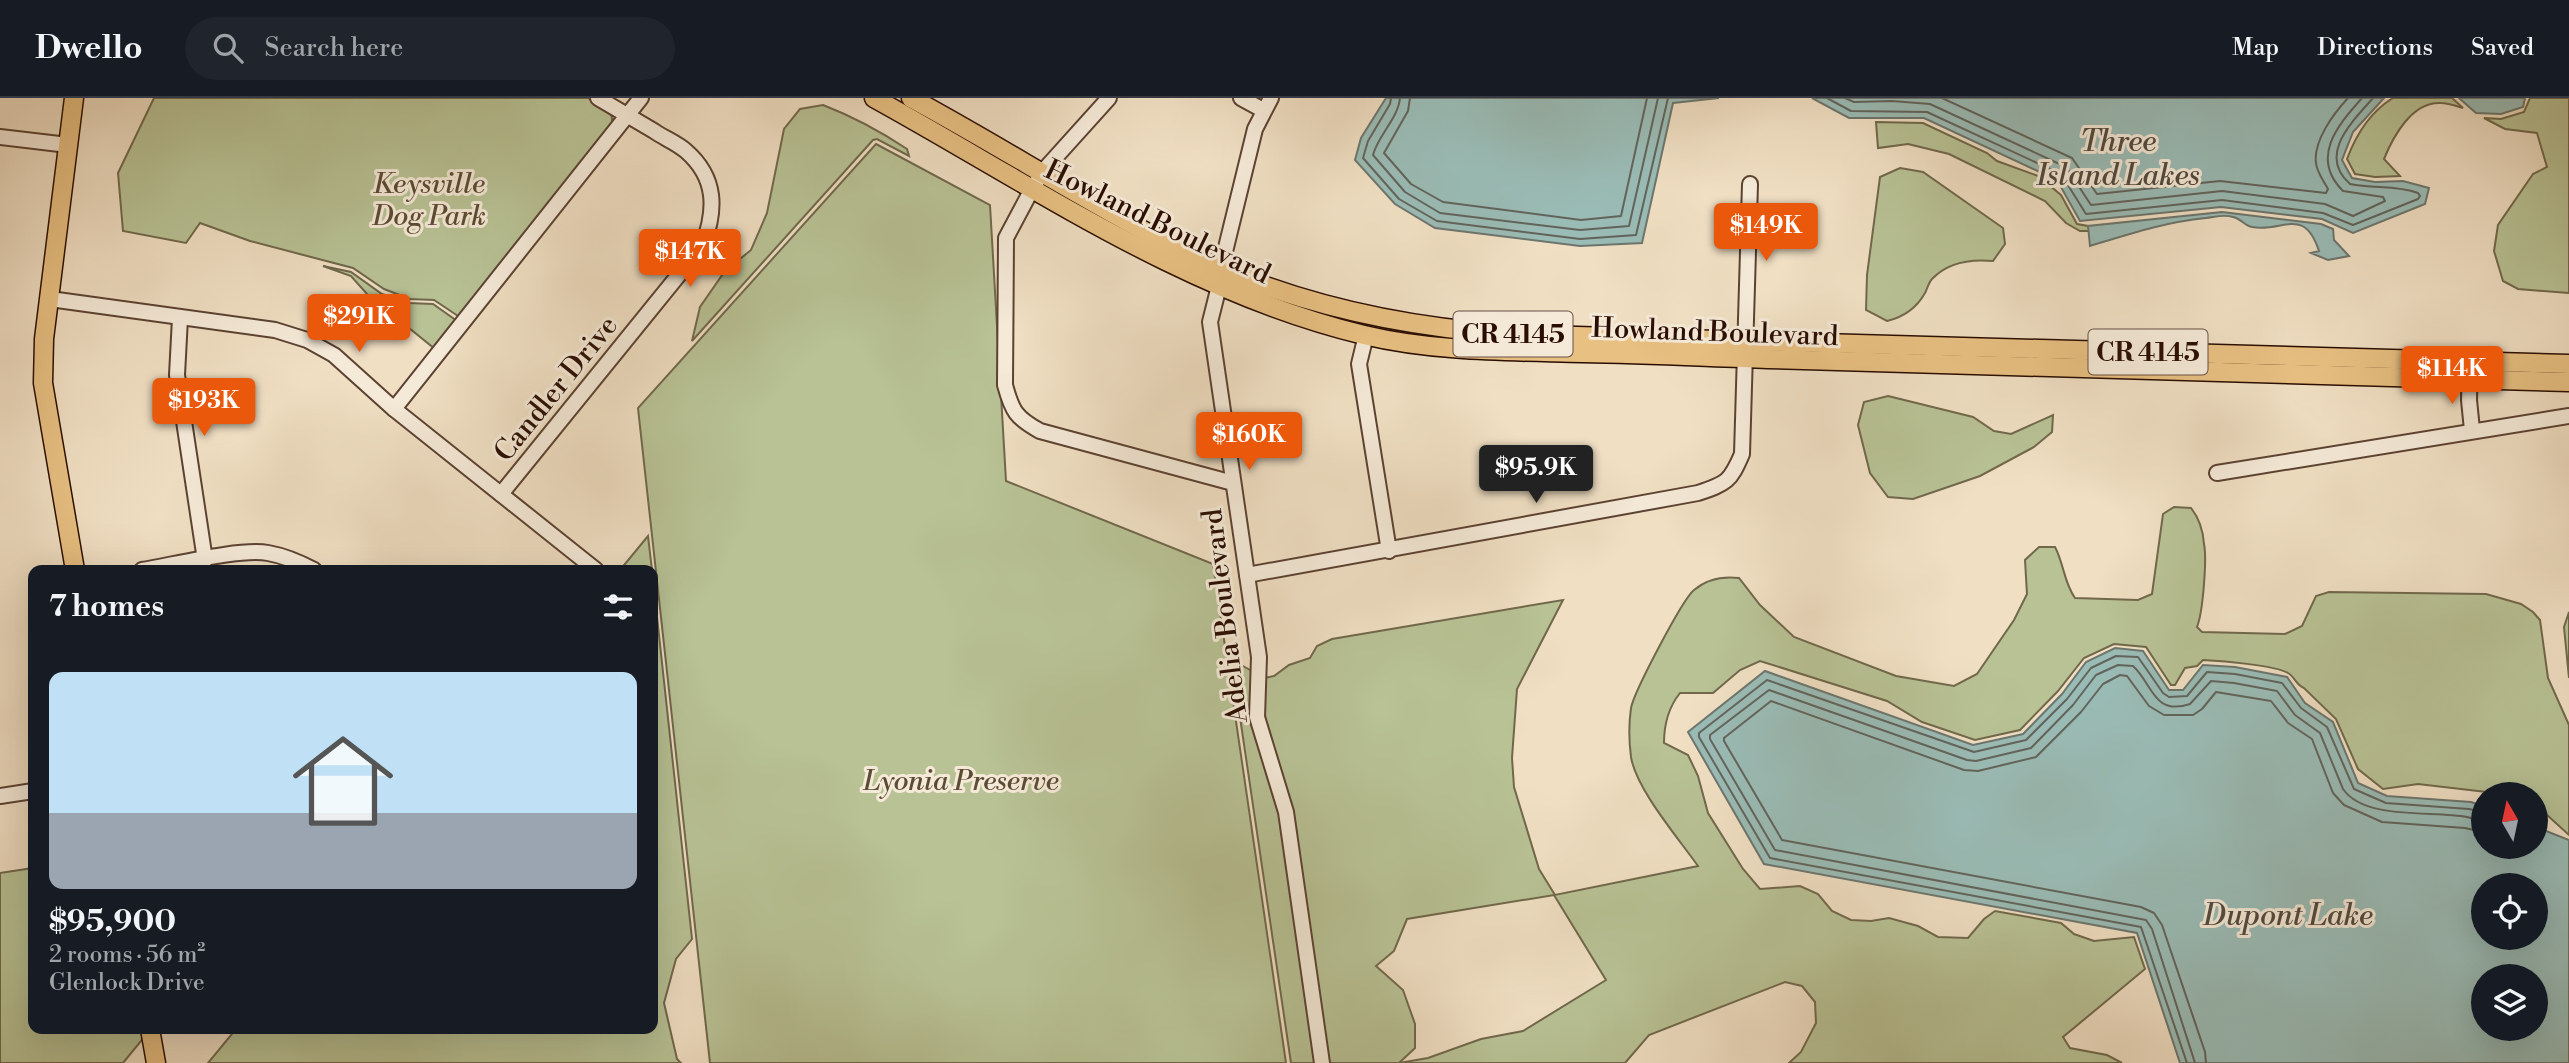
<!DOCTYPE html>
<meta charset="utf-8">
<style>
body{margin:0;font-family:"Libre Bodoni",serif;background:#20242c;color:#f1f3f6;height:100vh;display:flex;flex-direction:column;font-size:26px;white-space:nowrap}
*{box-sizing:border-box;margin:0}
p{font-size:23px;color:#9ea1a6}
.icon{flex:none;width:38px;height:38px;fill:none;stroke:currentColor;stroke-width:2;stroke-linecap:round;stroke-linejoin:round}
.map{position:relative;flex:1;overflow:hidden}
.side{position:absolute;left:28px;top:467px;width:630px;height:469px;display:flex;flex-direction:column;background:#171b24;border-radius:14px;box-shadow:0 7px 28px #0002}
.side>*{flex:none}
.needle{width:46px;rotate:351deg}
.controls{position:absolute;left:2471px;top:684px;display:grid;gap:14px}
.controls a{display:grid;place-items:center;width:77px;height:77px;border-radius:50%;background:#171b24;box-shadow:0 7px 28px #0002;font-size:35px}
.price{position:absolute;translate:-50% -60px;padding:0 16px;border-radius:7px;background:#ea580c;color:#fff;font-size:23px;line-height:46px;filter:drop-shadow(0 2px 4px #0008)}
.price::after{content:'';position:absolute;left:50%;top:42px;width:21px;height:16px;margin-left:-10px;background:inherit;clip-path:polygon(0 0,100% 0,50% 100%)}
.price.current{background:#222;color:#fff}
ul{padding:0;list-style:none}
li{display:grid;align-content:center;gap:14px;height:371px;padding:0 21px}
li span{display:grid;place-items:center;height:217px;border-radius:14px;color:#555}
li>.icon{margin-inline-start:auto}
span .icon{width:126px;height:126px;fill:#fffc;stroke-width:1}
li b{font-size:30px}
h2{display:flex;justify-content:space-between;align-items:center;height:84px;padding:0 21px;font-size:30px}
header{display:flex;align-items:center;gap:42px;box-sizing:border-box;height:98px;padding:0 35px;background:#171b24;border-bottom:2px solid #363941}
header strong{font-size:33px}
nav{display:flex;gap:38px;margin-inline-start:auto;font-size:24px}
.search{width:490px;height:63px;background:#20242c;display:flex;align-items:center;gap:18px;box-sizing:border-box;padding:0 24px;border-radius:38px;color:#9ea1a6;font-size:26px}
.map>svg:first-child{display:block}
.green{fill:#b8c295;stroke:#71684c;stroke-width:2;fill-rule:evenodd}
.water{fill:#9abcb6;stroke:#6d766e;stroke-width:2;fill-rule:evenodd}
.lines{fill:none;stroke-linecap:round;stroke-linejoin:round}
.shore{stroke:#62645c;stroke-width:2}
.minor-casing{stroke:#5c4232;stroke-width:18}
.major-casing{stroke:#2a0d02;stroke-width:21}
.minor{stroke:#f5ead8;stroke-width:14}
.major{stroke:#e8c082;stroke-width:18}
.labels{text-anchor:middle;stroke-width:6;stroke-linejoin:round;paint-order:stroke}
.shield{fill:#f5ead8;stroke:#674f42;stroke-width:2}
.shield-label{font-size:26px;font-weight:bold;fill:#2a0d02}
.park-label{font-size:28px;font-style:italic;fill:#5c4c35;stroke:#f5ead8}
.street-label{font-size:28px;fill:#2a0d02;stroke:#f5ead8}
.water-label{font-size:30px;font-style:italic;fill:#514a41;stroke:#f5ead8}
</style>
<header>
<strong>Dwello</strong>
<div class="search"><svg class="icon" aria-label="search" viewBox="0 0 24 24"><circle cx="10" cy="10" r="6"/><path d="M15 15l6 6"/></svg>Search here</div>
<nav><a>Map</a><a>Directions</a><a>Saved</a></nav>
</header>
<div class="map">
<svg width="2569" height="965" viewBox="0 0 2569 965">
<rect width="100%" height="100%" fill="#f0dfc3"/>
<filter id="stains"><feTurbulence type="fractalNoise" baseFrequency=".00286" numOctaves="4"/><feColorMatrix values="0 0 0 0 .2 0 0 0 0 .09 0 0 0 0 .02 0 0 0 .5 -.17"/></filter>
<radialGradient id="worn" r=".72"><stop offset=".6" stop-color="#630" stop-opacity="0"/><stop offset="1" stop-color="#630" stop-opacity=".3"/></radialGradient>
<!-- green -->
<g class="green">
<path d="M154,0H588L611,14L613,28L461,220L434,202L410,201L384,191L353,170L250,143L200,125L186,145L123,133L118,75Z"/>
<path d="M2393,0H2452L2463,10C2456,8 2448,5 2441,5C2412,3 2393,39 2384,61L2400,78L2375,79L2355,76L2347,61C2356,37 2370,14 2393,0Z"/>
<path d="M2530,0H2569V195L2518,191L2503,183L2494,153L2498,127L2533,76L2547,69L2537,35L2505,31L2484,20L2501,21L2524,14Z"/>
<path d="M823,7C854,19 880,33 907,51L909,58L877,41L873,42L692,243L700,209L725,173L751,152L767,115L784,31L800,11Z"/>
<path d="M1876,24L1923,25L1987,55L1997,63L2038,78L2061,97L2077,126L2088,128L2090,133H2080L2066,125L2045,103L1949,56L1908,46L1878,50Z"/>
<path d="M876,46L990,107L1006,383L1213,466L1286,965H710L638,310Z"/>
<path d="M1900,70L1923,74L2003,130L2005,146L1993,163C1972,161 1948,164 1932,181C1929,184 1927,191 1925,195C1916,211 1904,219 1887,223L1866,212L1867,177L1880,79Z"/>
<path d="M323,168L351,174L382,196L409,205L433,206L457,223L435,251L367,196L351,178Z"/>
<path d="M1888,298L1973,319L1994,333L2011,336L2053,317L2052,334L2034,349L1980,378L1913,401L1888,399L1870,375L1858,327L1864,304Z"/>
<path d="M2174,409L2191,410C2199,420 2203,432 2204,446C2207,461 2203,514 2197,529L2202,534L2285,536L2302,528L2316,498L2329,494L2486,496L2521,506L2533,514L2540,522L2548,580L2569,627V737L2536,707V696H2523L2519,693L2495,695L2418,686L2383,691L2358,671L2336,621L2304,590C2296,587 2295,579 2288,575C2274,567 2221,563 2203,562L2197,568L2185,570L2175,587H2171L2146,549L2114,546L2084,560L2058,593L2020,632L1975,642L1922,624L1887,603L1760,563L1740,572L1713,595H1680C1668,610 1664,626 1664,645L1688,657L1698,678L1708,715L1743,771L1760,791L1800,788L1818,796L1832,813L1851,822L1871,823L1889,820L1918,828L1938,839L1968,840L1984,821L1995,813L2061,825L2074,836L2094,843L2134,839L2145,871L2063,939L2070,950L2107,957L2122,965H1789L1801,954L1816,925L1815,904L1802,888L1785,884L1649,937L1625,965H1291L1232,565L1236,564L1264,580L1274,578L1289,567L1310,560L1317,548L1332,541L1563,502L1517,591L1512,660L1514,689L1539,771L1555,797L1698,768C1679,741 1636,691 1631,659C1629,644 1629,624 1631,610C1634,594 1682,502 1694,492C1707,481 1722,478 1739,480L1760,507L1794,539L1896,578L1954,588L1977,576L2014,522L2027,496L2025,462L2039,449H2055C2064,466 2064,485 2075,500L2138,502L2152,496L2163,416ZM1554,797L1606,882L1523,933L1481,941L1428,960L1399,965L1415,950V926L1403,892L1376,868L1394,853L1407,821Z"/>
<path d="M648,438L652,472H620Z"/>
<path d="M653,482L692,841L676,861L664,905L677,961L681,965H208L236,931H653Z"/>
<path d="M2569,514V580L2564,529Z"/>
<path d="M33,770V931H145L146,937L123,965H0V775Z"/>
</g>
<!-- water -->
<g class="water">
<path d="M1386,0H1719L1673,5L1642,145L1580,148L1435,130L1395,106L1355,62L1361,40Z"/>
<path d="M1812,0H2384L2353,34L2342,62L2352,80L2375,84L2403,83L2429,90L2425,106L2353,135L2322,121L2221,109L2080,123L2057,82L1924,20H1849Z"/>
<path d="M2459,0H2525L2523,9L2501,16L2476,15Z"/>
<path d="M2222,114L2321,126L2333,131L2334,142L2349,158L2328,162L2311,155L2319,153C2304,107 2282,135 2252,129C2245,128 2240,120 2233,119C2224,116 2215,119 2206,120C2165,124 2129,136 2090,148L2088,128Z"/>
<path d="M2115,550L2143,553L2169,592H2183L2203,567L2235,569L2287,579L2305,605L2333,624L2358,685L2387,698L2471,704L2483,708V749H2536V729L2569,742V965H2180L2137,835L1764,766L1688,634L1765,573L1973,647L2023,636L2062,596L2086,564ZM2483,788H2536V840H2483ZM2536,878V931H2483V878Z"/>
</g>
<g class="lines">
<!-- shore -->
<g class="shore">
<path d="M1391,0L1390,6L1368,43L1363,60L1399,101L1437,123L1580,141L1636,137L1668,0"/>
<path d="M1400,0C1398,21 1378,37 1373,57L1405,94L1440,115L1580,132L1629,128L1658,0"/>
<path d="M1410,0L1408,13L1384,55L1411,86L1443,104L1581,122L1621,118L1647,0"/>
<path d="M1827,0L1851,13L1927,14L2061,76L2086,116L2222,102L2323,115L2353,127L2418,101L2420,98L2418,95C2396,87 2373,91 2350,86C2317,57 2352,24 2373,0"/>
<path d="M1845,0L1854,4L1892,3L1930,6L2066,69L2091,107L2222,93L2325,106L2353,118L2385,103L2383,99L2343,93C2310,60 2337,28 2362,0"/>
<path d="M1942,0L2072,60L2097,96L2220,83L2326,95L2328,91C2324,83 2317,75 2316,65C2313,43 2334,15 2348,0"/>
<path d="M2187,965L2141,829L1770,760L1699,639V635L1767,582L1974,654L2026,642L2067,601L2091,570L2116,558L2138,559L2163,595L2169,599L2187,598L2207,574L2235,576L2282,585L2301,610L2327,629L2354,691L2386,705L2469,711L2483,714"/>
<path d="M2195,965L2152,831L2146,822L1775,752L1710,641V637L1769,592L1967,662L1976,663L2031,650L2073,607L2096,577L2118,567L2133,568C2153,586 2153,618 2190,606L2211,583L2234,585L2277,593L2295,617L2320,635L2343,691C2365,723 2434,712 2467,719C2473,720 2477,723 2483,723"/>
<path d="M2206,965L2205,954L2162,827L2154,815L2141,809L1782,742L1724,643V640L1771,603L1964,672L1978,673L2036,659L2081,614L2103,586L2120,577L2127,578L2149,608L2164,617H2193L2202,611L2216,594L2271,603L2288,625L2312,641L2333,695L2344,707L2382,724L2465,730L2483,734"/>
</g>
<defs>
<g id="minor">
<path d="M1109,0L1045,71L1032,91L1006,140L1005,287C1012,313 1016,320 1040,333L1233,385"/>
<path d="M1241,0L1263,12"/>
<path d="M0,39L68,47"/>
<path d="M1221,170L1255,31L1271,0"/>
<path d="M1219,188L1210,224L1259,559L1257,619L1286,714L1322,965"/>
<path d="M50,201L275,232L307,242L334,257L394,311L596,472"/>
<path d="M180,220L177,277L205,462"/>
<path d="M1366,237L1359,266L1389,453"/>
<path d="M2470,262L2469,302L2472,332"/>
<path d="M394,311L641,0"/>
<path d="M2217,375L2569,318"/>
<path d="M501,396L703,147C716,112 717,80 686,53C677,45 664,40 654,33C635,22 617,11 598,0"/>
<path d="M142,472C173,467 240,450 268,455C285,458 299,464 314,472"/>
<path d="M1247,477L1698,395C1727,385 1730,384 1742,356L1750,86"/>
<path d="M0,698L33,693"/>
</g>
<g id="major">
<path d="M74,0L44,241L43,285L75,472"/>
<path d="M874,0C1032,87 1185,194 1364,237C1435,254 1510,253 1583,255C1645,256 1706,259 1768,261C2035,270 2302,278 2569,284"/>
<path d="M911,0C1000,48 1085,103 1175,149C1278,202 1392,228 1507,236L2569,266"/>
<path d="M150,931L156,965"/>
</g>
</defs>
<!-- minor casing -->
<use href="#minor" class="minor-casing"/>
<!-- major casing -->
<use href="#major" class="major-casing"/>
<!-- minor -->
<use href="#minor" class="minor"/>
<!-- major -->
<use href="#major" class="major"/>
</g>
<g class="labels">
<!-- shield labels -->
<g class="shield">
<rect x="1453.5" y="213.5" width="119" height="45" rx="5"/>
<rect x="2088.5" y="231.5" width="119" height="45" rx="5"/>
</g>
<g class="shield-label">
<text x="1513" y="245">CR 4145</text>
<text x="2148" y="263">CR 4145</text>
</g>
<!-- park labels -->
<g class="park-label">
<text x="429" y="95">Keysville<tspan x="429" dy="32">Dog Park</tspan></text>
<text x="961" y="692">Lyonia Preserve</text>
</g>
<!-- street labels -->
<g class="street-label">
<text transform="translate(1158 123) rotate(26)" y="10">Howland Boulevard</text>
<text transform="translate(1715 233) rotate(2)" y="10">Howland Boulevard</text>
<text transform="translate(555 290) rotate(-51)" y="10">Candler Drive</text>
<text transform="translate(1224 518) rotate(-97)" y="10">Adelia Boulevard</text>
</g>
<!-- water labels -->
<g class="water-label">
<text x="2118" y="53">Three<tspan x="2118" dy="34">Island Lakes</tspan></text>
<text x="2288" y="827">Dupont Lake</text>
</g>
</g>
<rect width="100%" height="100%" filter="url(#stains)"/>
<rect width="100%" height="100%" fill="url(#worn)"/>
</svg>
<div class="controls">
<a><svg class="needle" viewBox="-14 -14 28 28"><path d="M0-13l5 13h-10z" fill="#e53935"/><path d="M0 13l5-13h-10z" fill="#9ea1a6"/></svg></a>
<a><svg class="icon" aria-label="locate" viewBox="0 0 24 24"><circle cx="12" cy="12" r="6"/><path d="M12 2v4M12 18v4M2 12h4M18 12h4"/></svg></a>
<a><svg class="icon" aria-label="layers" viewBox="0 0 24 24"><path d="M12 4l9 5-9 5-9-5zM3 14l9 5 9-5"/></svg></a>
</div>
<b class="price" style="left:1766px;top:165px">$149K</b>
<b class="price" style="left:690px;top:191px">$147K</b>
<b class="price" style="left:359px;top:256px">$291K</b>
<b class="price" style="left:2452px;top:308px">$114K</b>
<b class="price" style="left:204px;top:340px">$193K</b>
<b class="price" style="left:1249px;top:374px">$160K</b>
<b class="price current" style="left:1536px;top:407px">$95.9K</b>
<section class="side">
<h2>7 homes<svg class="icon" aria-label="filters" viewBox="0 0 24 24"><path d="M4 7h16M4 17h16"/><circle cx="9" cy="7" r="2"/><circle cx="15" cy="17" r="2"/></svg></h2>
<ul>
<li><span style="background:linear-gradient(#bfe0f5 65%,#9aa5b1 0)"><svg class="icon" aria-label="home" viewBox="0 0 24 24"><path d="M3 11l9-7 9 7M6 9v11h12V9"/></svg></span><div><b>$95,900</b><p>2 rooms · 56 m²</p><p>Glenlock Drive</p></div></li>
</ul>
</section>
</div>
